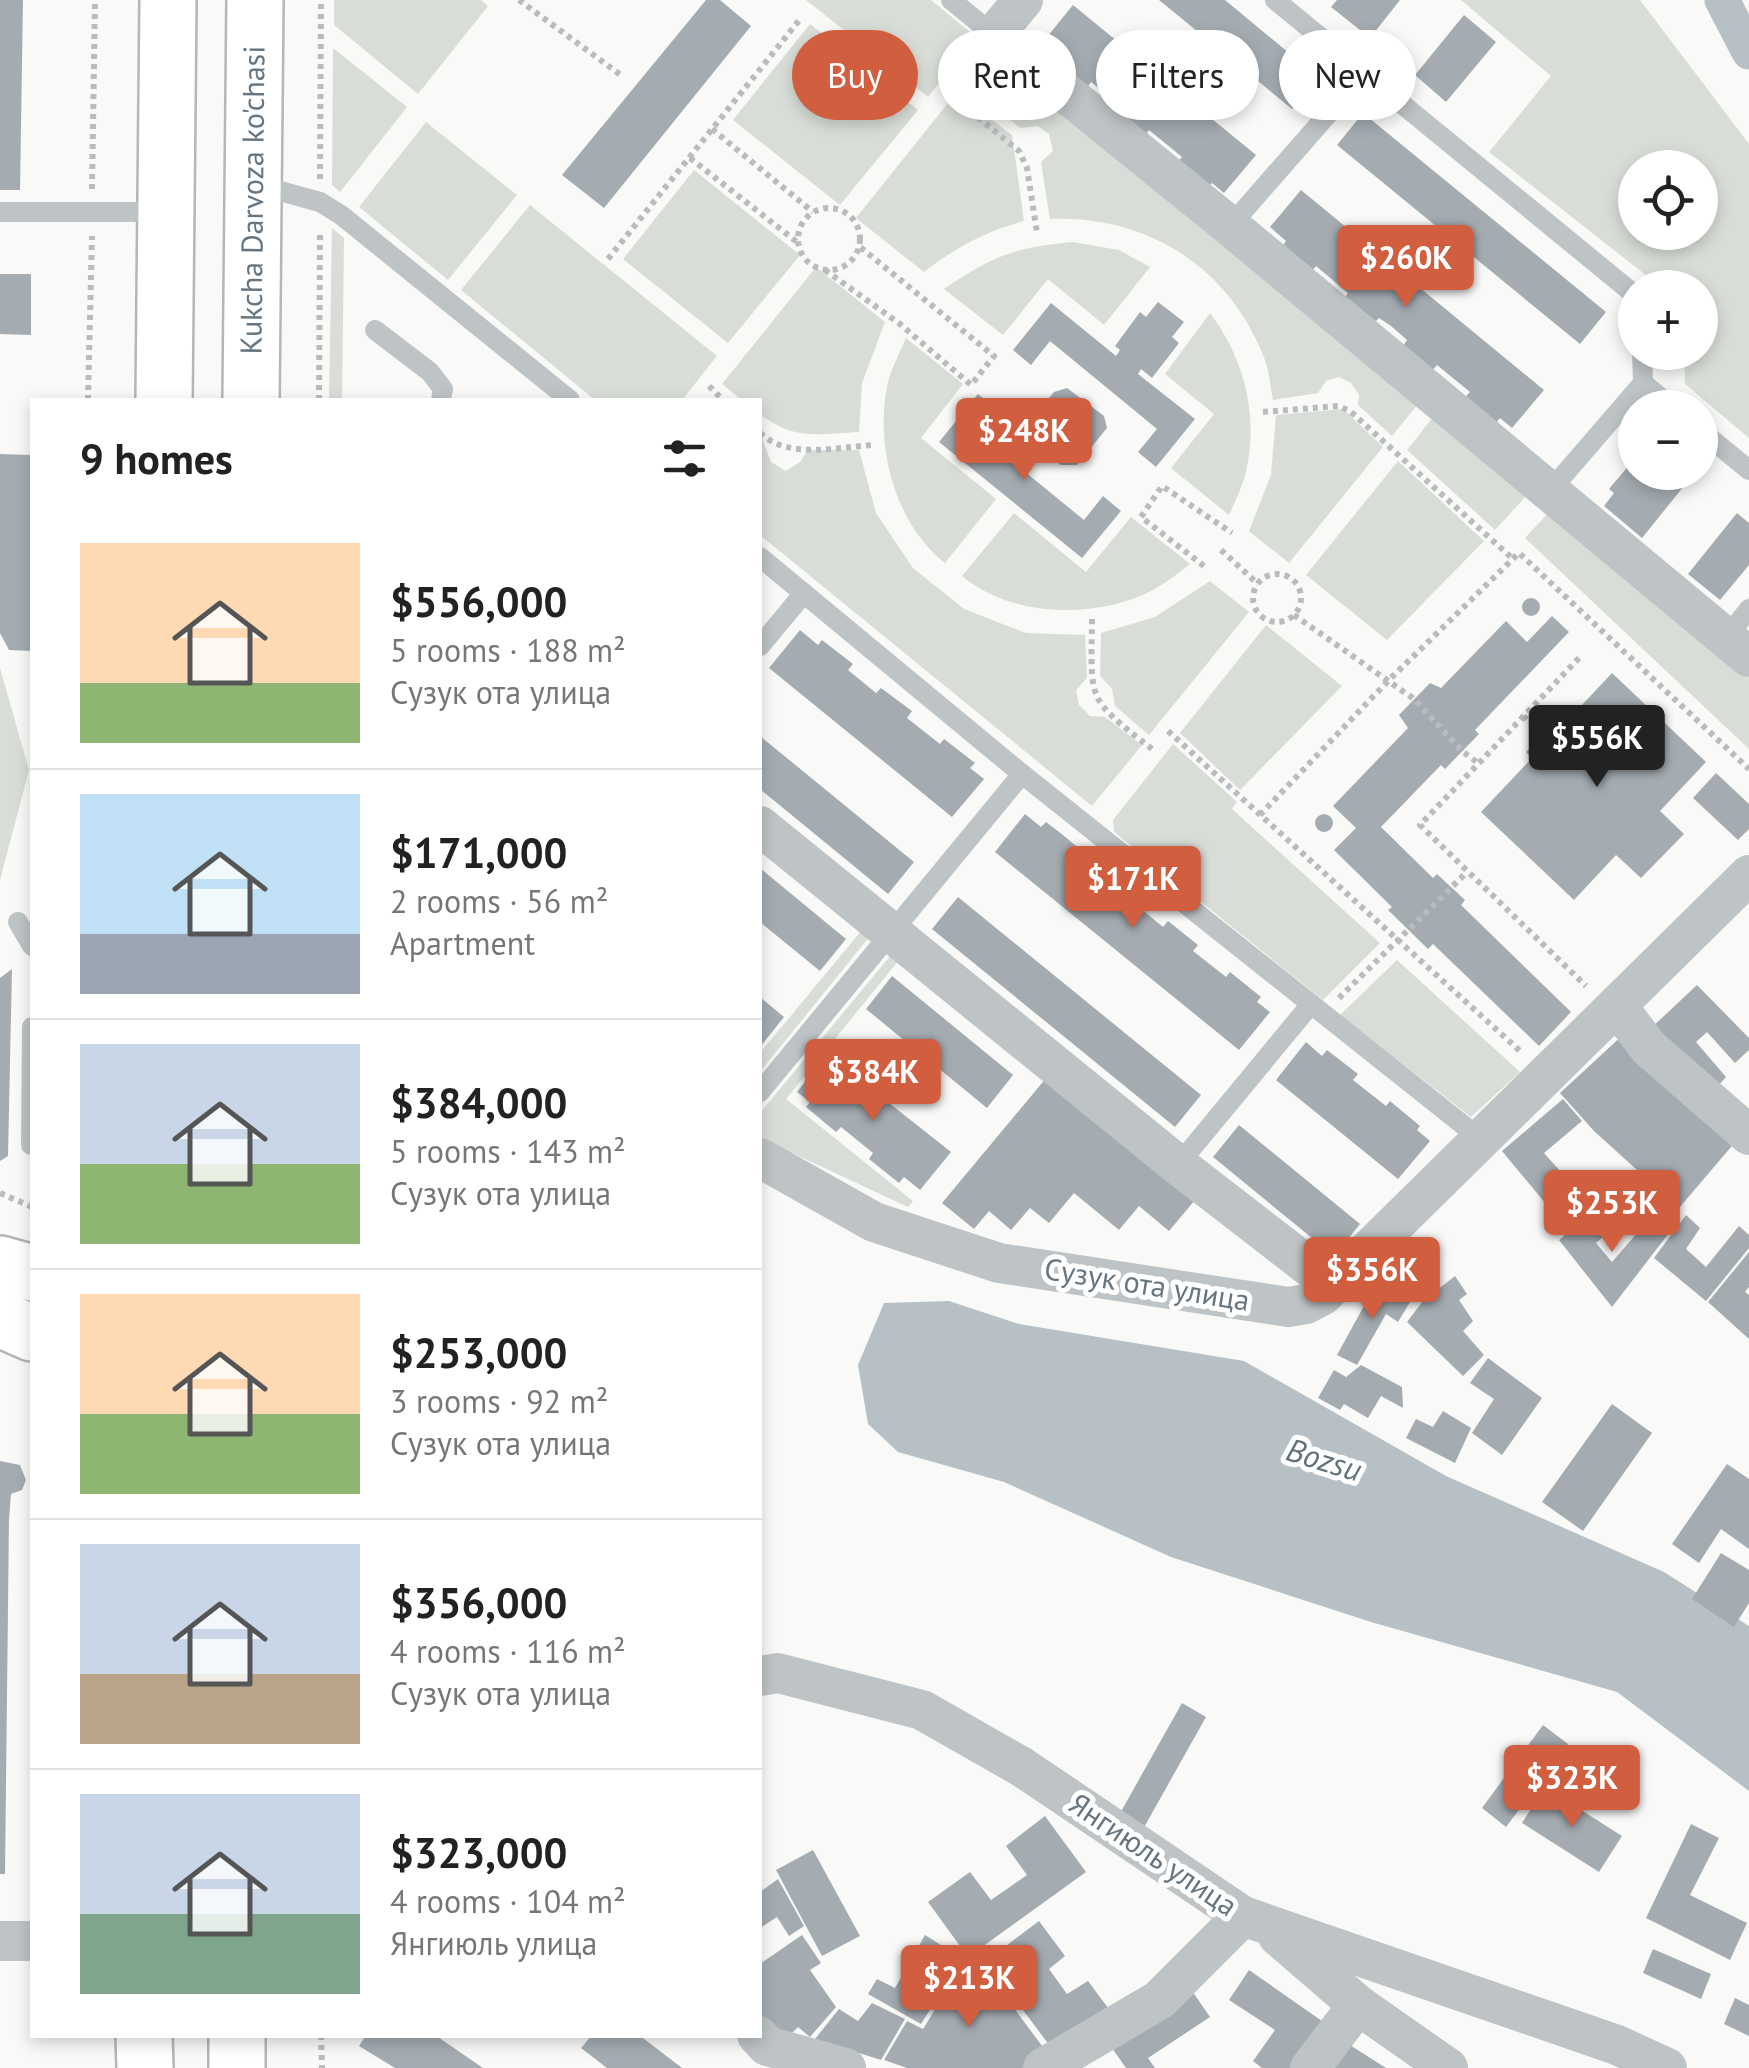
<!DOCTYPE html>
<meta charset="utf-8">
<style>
body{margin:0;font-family:"PT Sans",sans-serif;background:#f2f2f2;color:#222;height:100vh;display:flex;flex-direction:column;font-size:38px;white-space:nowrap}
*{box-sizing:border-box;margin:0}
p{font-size:32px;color:#767676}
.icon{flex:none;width:55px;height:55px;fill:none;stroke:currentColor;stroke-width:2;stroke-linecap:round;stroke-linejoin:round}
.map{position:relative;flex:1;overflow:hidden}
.drawer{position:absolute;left:30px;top:398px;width:732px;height:1640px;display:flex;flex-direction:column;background:#fff;border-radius:0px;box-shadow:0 5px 15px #0003}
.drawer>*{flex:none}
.top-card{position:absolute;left:792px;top:30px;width:805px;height:90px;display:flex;gap:20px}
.controls{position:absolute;left:1618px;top:150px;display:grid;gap:20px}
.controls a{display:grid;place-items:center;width:100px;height:100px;border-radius:50%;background:#fff;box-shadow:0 5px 15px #0003;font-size:50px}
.price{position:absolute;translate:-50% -85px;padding:0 22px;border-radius:10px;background:#d15e3f;color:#fff;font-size:32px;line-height:65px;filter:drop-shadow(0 2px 5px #0008)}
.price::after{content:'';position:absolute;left:50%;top:60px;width:30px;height:22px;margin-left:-15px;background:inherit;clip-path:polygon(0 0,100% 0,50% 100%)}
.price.current{background:#222;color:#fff}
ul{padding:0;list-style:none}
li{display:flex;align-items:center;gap:30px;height:250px;padding:0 50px}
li+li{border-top:2px solid #e0e0e0}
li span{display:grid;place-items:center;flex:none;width:280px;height:200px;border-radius:0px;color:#555}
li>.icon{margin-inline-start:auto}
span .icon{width:120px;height:120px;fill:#fffc;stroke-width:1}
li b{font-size:42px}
h2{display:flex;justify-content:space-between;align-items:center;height:120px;padding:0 50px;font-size:42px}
.pill{padding:0 35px;border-radius:45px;background:#fff;box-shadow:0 5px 15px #0003;font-size:35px;line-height:90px}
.pill.current{background:#d15e3f;color:#fff}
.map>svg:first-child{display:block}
.green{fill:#d9ddd7;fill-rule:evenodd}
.water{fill:#b7c1c5}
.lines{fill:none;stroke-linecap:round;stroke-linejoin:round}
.canal{stroke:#b7c1c5;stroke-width:35}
.building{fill:#a4acb2}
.secondary-casing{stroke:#b1b7bb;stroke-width:60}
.primary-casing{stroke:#b2b7bb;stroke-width:60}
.path{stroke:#b9bcbf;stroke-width:6;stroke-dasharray:5 5;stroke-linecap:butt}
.lane{stroke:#bec3c6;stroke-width:20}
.street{stroke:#bec3c6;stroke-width:40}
.secondary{stroke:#fff;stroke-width:55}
.primary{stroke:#fff;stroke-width:55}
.labels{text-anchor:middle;stroke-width:10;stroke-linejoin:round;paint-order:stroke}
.street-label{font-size:30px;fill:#66757f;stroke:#fff}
.water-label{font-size:32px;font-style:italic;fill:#627378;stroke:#fff}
</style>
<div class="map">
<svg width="1749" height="2068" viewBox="0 0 1749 2068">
<rect width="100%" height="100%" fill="#f9f9f7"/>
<!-- green -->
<g class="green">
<path d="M334,0H481L488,6L418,94L334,25Z"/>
<path d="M806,0H931L976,37L928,97Z"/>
<path d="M1461,0H1640L1749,144V438L1685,384L1684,353L1700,352V288L1661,287L1489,152L1551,76ZM1635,168H1700V232H1635Z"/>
<path d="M810,24L918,110L840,205L733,120Z"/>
<path d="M333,48L407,107L340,192L332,185Z"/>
<path d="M990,49L1418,404L1392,436L1358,405L1359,395L1351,383L1339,377L1326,381L1318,393L1273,400C1270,385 1269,368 1263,355C1227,265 1145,215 1050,219L1041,162L1053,151L1049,134L1038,126L1020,128L964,82Z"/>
<path d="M956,93L1012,135L1024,221C986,231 955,248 924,272L856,218Z"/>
<path d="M426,122L517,195L448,280L359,207Z"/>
<path d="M694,170L800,255L728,343L623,259Z"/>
<path d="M530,205L717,356L682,400H595L461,290Z"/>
<path d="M332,228L344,238L342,400H329Z"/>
<path d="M1073,242L1119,250L1150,267L1104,325L1048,279L1003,335L944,289C992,256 1016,247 1073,242Z"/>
<path d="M816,267L885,322L862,383L859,432C818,434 794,441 760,414V400H742L722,384Z"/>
<path d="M1210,313C1244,358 1259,415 1246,471C1243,486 1235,501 1229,515L1171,468L1214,414L1165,374Z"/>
<path d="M906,338L963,384L921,438L996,499L945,563C894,523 874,444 888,382C892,367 900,352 906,338Z"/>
<path d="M1343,409L1383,447L1289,563L1249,531L1271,475L1276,415Z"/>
<path d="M1434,416L1528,494L1495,530L1407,450Z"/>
<path d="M760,433L771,462L786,471L800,462L808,450H859L876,513L913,568L964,609L1026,633L1085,635L1087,678L1076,690L1079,705L1090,716L1105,717L1142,745L1092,806L760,535Z"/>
<path d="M1398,461L1484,541L1387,640L1306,575Z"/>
<path d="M1549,512L1749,678V749L1525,538Z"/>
<path d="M1014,513L1086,572L1131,517L1190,564C1178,573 1165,584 1151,591C1095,619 1012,618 962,576Z"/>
<path d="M1210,581L1249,612L1149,735L1115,706L1112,689L1100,676L1101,633L1155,617Z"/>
<path d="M1266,625L1342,686L1240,790L1180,733Z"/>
<path d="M0,668L29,770L0,880Z"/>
<path d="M1173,744L1237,802L1232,809L1380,943L1323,1000L1114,832L1113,820Z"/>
<path d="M862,930L870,936L760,1072V1053Z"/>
<path d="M891,955L899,960L786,1099L913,1201L908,1207L760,1138V1113Z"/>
<path d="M1397,960L1520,1072L1471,1117L1340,1015Z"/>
</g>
<!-- water -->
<path class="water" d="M949,1301L1019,1324L1244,1361L1446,1476L1664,1572L1749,1626V1791L1617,1692L1371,1622L1171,1557L1004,1482L898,1452L868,1424L858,1365L884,1303Z"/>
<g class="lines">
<!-- canal -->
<path class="canal" d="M1722,0L1749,52"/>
</g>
<!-- building -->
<g class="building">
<path d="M0,0H23L20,190H0Z"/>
<path d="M706,0H720L751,26L604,208L562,175Z"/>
<path d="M1159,0H1225L1318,77L1292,109Z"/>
<path d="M1337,0H1400L1370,38L1331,7Z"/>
<path d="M1073,5L1256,155L1224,193L1212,183L1208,188L1177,163L1182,157L1149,130L1145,136L1115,111L1120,105L1091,82L1087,88L1056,63L1060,58L1042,43Z"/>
<path d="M1464,15L1496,42L1446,102L1415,75Z"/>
<path d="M1363,113L1606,312L1580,344L1337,145Z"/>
<path d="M1301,190L1544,390L1512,428L1500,418L1496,423L1465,397L1470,392L1437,365L1432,371L1403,346L1407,340L1391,326L1379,318L1374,323L1344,298L1348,293L1316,266L1311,272L1282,247L1286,241L1270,227Z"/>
<path d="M0,274H31V335L0,334Z"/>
<path d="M1158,302L1184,322L1172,337L1179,343L1152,378L1141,369L1138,374L1195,419L1156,467L1138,452L1157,429L1050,341L1031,365L1013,350L1051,303L1116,356L1120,350L1115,346L1140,312L1146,317Z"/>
<path d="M1067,388L1104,416L1107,428L1077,465H1061L1029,439L1025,427L1054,392Z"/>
<path d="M978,394L996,409L976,432L1084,520L1103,496L1121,511L1082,558L939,442Z"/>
<path d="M0,454L32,455V651L9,650L0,633Z"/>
<path d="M1635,458V472H1688L1692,476L1642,538L1604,506L1614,493L1609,489Z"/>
<path d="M1737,513L1749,523V565L1720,600L1688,574Z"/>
<circle cx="1531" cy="607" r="9"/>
<path d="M1552,616L1569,632L1475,730L1479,734L1445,769L1441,765L1381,827L1433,878L1437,874L1465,900L1461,905L1571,1012L1539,1046L1433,944L1428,949L1388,910L1392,907L1334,850L1356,828L1333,806L1408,728L1399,715L1430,683L1441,688L1506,621L1527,642Z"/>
<path d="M800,630L818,645L822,640L853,664L848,670L876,693L881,688L912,711L907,718L940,744L944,739L975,763L970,768L984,779L952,817L769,668Z"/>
<path d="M1612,673L1706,762L1660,811L1684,834L1641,878L1616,855L1574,900L1481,812L1532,758L1526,752L1559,717L1565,723Z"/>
<path d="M760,736L914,862L888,894L760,789Z"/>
<path d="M1716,773L1749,804V829L1738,840L1693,798Z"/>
<path d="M1025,814L1041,827L1046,822L1063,835L1076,846L1072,852L1105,878L1109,873L1139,897L1135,903L1146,913L1163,927L1168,921L1198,945L1193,951L1226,977L1230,972L1261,997L1257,1002L1270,1012L1239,1050L995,852Z"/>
<circle cx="1324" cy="823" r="9"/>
<path d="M760,868L846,939L820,971L760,922Z"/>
<path d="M958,897L1201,1095L1175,1127L932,929Z"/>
<path d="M12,969L8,1156L0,1161V978Z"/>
<path d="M892,976L1013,1075L987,1108L866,1009Z"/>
<path d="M1697,985L1749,1038V1050L1735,1063L1707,1032L1696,1042L1726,1077L1710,1095L1648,1031Z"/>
<path d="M760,997L784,1017L760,1047Z"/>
<path d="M1625,1033L1737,1140L1679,1208L1594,1131L1560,1093Z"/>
<path d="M1306,1042L1322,1056L1327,1050L1358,1074L1353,1080L1386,1106L1390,1101L1420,1126L1417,1130L1430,1141L1398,1179L1276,1080Z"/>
<path d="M827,1054L951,1152L920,1190L904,1177L899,1183L869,1159L873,1153L841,1127L836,1132L806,1107L810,1102L797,1092Z"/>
<path d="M1047,1077L1195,1200L1169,1231L1139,1206L1119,1230L1074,1193L1049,1223L1030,1208L1011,1230L989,1211L974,1229L942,1203Z"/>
<path d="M1563,1099L1582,1121L1544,1153L1571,1183L1587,1171L1608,1193L1566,1228L1502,1151Z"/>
<path d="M1239,1125L1360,1224L1334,1256L1213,1157Z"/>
<path d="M1592,1212L1609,1231L1596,1243L1612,1262L1650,1218L1669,1233L1612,1307L1559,1240Z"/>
<path d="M1686,1215L1700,1228L1686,1249L1706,1267L1739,1226L1749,1235V1248L1706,1301L1654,1258Z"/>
<path d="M1749,1252V1287L1745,1292L1749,1295V1339L1708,1302Z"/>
<path d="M1455,1276L1467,1294L1459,1300L1473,1321L1463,1331L1484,1355L1463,1376L1407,1322L1423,1301Z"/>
<path d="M1376,1284L1410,1302L1398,1322L1386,1314L1357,1365L1337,1355Z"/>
<path d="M1488,1358L1542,1398L1502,1455L1472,1433L1494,1399L1470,1383Z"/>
<path d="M1361,1365L1402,1387L1403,1408L1381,1396L1368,1418L1344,1404L1340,1410L1318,1398L1334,1370L1346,1377Z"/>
<path d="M1612,1404L1652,1433L1583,1531L1542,1502Z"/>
<path d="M1443,1411L1471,1428L1455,1463L1406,1438L1416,1419L1433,1427Z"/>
<path d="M0,1461L20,1465L26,1480L22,1490L11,1494L9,1519L5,1874H0Z"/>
<path d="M1727,1464L1749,1479V1549L1721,1529L1699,1563L1672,1544Z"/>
<path d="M1721,1553L1749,1570V1603L1734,1627L1692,1599Z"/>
<path d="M1182,1703L1206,1717L1138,1838L1114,1824Z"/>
<path d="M1543,1725L1568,1744L1506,1827L1482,1808Z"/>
<path d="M1545,1787L1622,1836L1599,1872L1522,1823Z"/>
<path d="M1045,1816L1086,1872L968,1957L928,1902L970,1872L991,1900L1027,1875L1006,1846Z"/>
<path d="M1691,1824L1719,1838L1690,1895L1747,1923L1730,1960L1646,1918Z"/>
<path d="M813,1850L860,1936L822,1956L776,1870Z"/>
<path d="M778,1879L804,1926L789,1936L777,1917L760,1928V1892Z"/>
<path d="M1039,1921L1065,1956L1049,1969L1067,1994L1088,1981L1114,2016L1053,2050L986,1961Z"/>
<path d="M802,1935L821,1963L810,1970L836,2007L810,2037L798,2027L785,2040L760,2020V1964Z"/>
<path d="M925,1935L962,1958L921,2024L868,1994L877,1979L895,1988Z"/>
<path d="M1653,1949L1711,1974L1701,1999L1643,1973Z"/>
<path d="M976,1957L1048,2054L1022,2068H907L884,2060L907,2021L923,2029L960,1969Z"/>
<path d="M1249,1970L1322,2021L1290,2068H1262L1253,2061L1275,2030L1229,2000Z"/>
<path d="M1188,1985L1210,2017L1148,2058L1155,2068H1126L1107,2041Z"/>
<path d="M1735,1998L1749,2005V2036L1724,2024Z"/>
<path d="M872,2003L905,2019L881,2060L815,2039L839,2009L858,2021Z"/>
<path d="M366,2035H435L483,2068H395L359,2046Z"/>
<path d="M592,2035H639L682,2068H607L581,2048Z"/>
<path d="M1342,2040L1386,2068H1325Z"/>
</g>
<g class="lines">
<defs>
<g id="secondary">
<path d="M0,1264L32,1273"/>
<path d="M0,1319L32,1333"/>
</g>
<g id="primary">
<path d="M164,400L168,0"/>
<path id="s1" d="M251,400L255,0"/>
<path d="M144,2035L145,2068"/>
<path d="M237,2068V2035"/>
</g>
</defs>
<!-- secondary casing -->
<use href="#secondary" class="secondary-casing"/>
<!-- primary casing -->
<use href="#primary" class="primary-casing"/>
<!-- path -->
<g class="path">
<path d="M519,0L622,76"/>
<path d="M947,92L1019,151L1027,168L1037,233"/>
<path d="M712,129L813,212"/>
<path d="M690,158L797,242"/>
<path d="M320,179L321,0"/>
<path d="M92,189L95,0"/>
<circle cx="829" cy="239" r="31"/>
<path d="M608,259L801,18"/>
<path d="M825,270L900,324L971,385L994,356L860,247"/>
<path d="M709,386L723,400"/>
<path d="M88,400L92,236"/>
<path d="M319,400L320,231"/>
<path d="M1263,412L1338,406L1350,411L1513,559"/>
<path d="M760,433C789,460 837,447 873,445"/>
<path d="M1221,550L1258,584"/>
<path d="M1204,566L1141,517L1162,486L1232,533"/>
<circle cx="1277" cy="598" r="24"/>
<path d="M1294,615L1414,699L1462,751L1478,763"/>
<path d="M1092,619C1091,703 1086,697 1152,749"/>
<path d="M1579,658L1420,825L1586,986"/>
<path d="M1523,716L1542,735"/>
<path d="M1168,731L1520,1051"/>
<path d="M1260,815L1388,681L1519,553L1749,769"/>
<path d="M1339,998L1467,872"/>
<path d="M0,1193L32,1207"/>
<path d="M321,2035L322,2068"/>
</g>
<!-- lane -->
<g class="lane">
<path d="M951,0L994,35"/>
<path d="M1275,0L1635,295"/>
<path d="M254,184L320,202L341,215L570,400"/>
<path d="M0,212H164"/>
<path d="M1230,226L1364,73"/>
<path d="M375,330L430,372L443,389L441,400"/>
<path d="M1642,352L1643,383L1673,408"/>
<path d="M1700,430L1749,470"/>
<path d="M1549,492L1643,383"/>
<path d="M760,557L1022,774L1482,1140"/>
<path d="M1727,637L1749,609"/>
<path d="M760,646L804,593"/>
<path d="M18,922L32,946"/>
<path d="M760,1092L1022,774"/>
<path d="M31,1145L32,1027"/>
<path d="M1178,1165L1311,1004"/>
</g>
<!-- street -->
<g class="street">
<path d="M1023,0L994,35L1230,226L1749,657"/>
<path d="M760,826L1178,1165L1315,1271"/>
<path d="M1617,1006L1649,1048L1749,1135"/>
<path d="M760,1158L874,1222L999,1263L1288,1307L1306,1304L1323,1295L1749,875"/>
<path d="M760,1676L778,1673L922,1710L1022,1767L1243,1916L1617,2045L1667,2068"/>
<path d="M1278,1936L1358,2005L1448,2068"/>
<path d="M0,1941H32"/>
<path d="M757,2035L767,2046L846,2068"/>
<path d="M1043,2068L1159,2000L1243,1916"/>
<path d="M1310,2068L1358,2005"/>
</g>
<!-- secondary -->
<use href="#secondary" class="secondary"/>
<!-- primary -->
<use href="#primary" class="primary"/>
</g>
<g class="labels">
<!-- street labels -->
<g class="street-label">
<text dy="10" stroke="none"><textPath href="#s1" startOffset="200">Kukcha Darvoza ko'chasi</textPath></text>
<text transform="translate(1147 1285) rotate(9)" y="10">Сузук ота улица</text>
<text transform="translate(1153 1855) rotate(34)" y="10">Янгиюль улица</text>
</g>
<!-- water labels -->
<g class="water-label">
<text transform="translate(1324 1460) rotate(17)" y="11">Bozsu</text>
</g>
</g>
</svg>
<div class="controls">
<a><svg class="icon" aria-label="locate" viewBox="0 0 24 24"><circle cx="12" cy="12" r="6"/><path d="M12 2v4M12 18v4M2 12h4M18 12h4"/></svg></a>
<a>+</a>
<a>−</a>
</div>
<b class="price" style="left:1406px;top:310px">$260K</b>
<b class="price" style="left:1024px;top:483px">$248K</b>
<b class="price current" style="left:1597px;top:790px">$556K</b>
<b class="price" style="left:1133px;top:931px">$171K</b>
<b class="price" style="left:873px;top:1124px">$384K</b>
<b class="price" style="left:1612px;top:1255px">$253K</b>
<b class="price" style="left:1372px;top:1322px">$356K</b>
<b class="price" style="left:1572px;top:1830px">$323K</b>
<b class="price" style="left:969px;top:2030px">$213K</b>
<div class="top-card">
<a class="pill current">Buy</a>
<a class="pill">Rent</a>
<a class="pill">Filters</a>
<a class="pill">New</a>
</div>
<section class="drawer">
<h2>9 homes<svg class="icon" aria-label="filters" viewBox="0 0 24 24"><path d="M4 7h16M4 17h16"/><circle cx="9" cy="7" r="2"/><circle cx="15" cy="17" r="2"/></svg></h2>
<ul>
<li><span style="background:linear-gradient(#ffd9b3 70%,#8fb573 0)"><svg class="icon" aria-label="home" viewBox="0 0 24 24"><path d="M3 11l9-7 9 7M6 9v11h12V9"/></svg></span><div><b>$556,000</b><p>5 rooms · 188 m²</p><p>Сузук ота улица</p></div></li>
<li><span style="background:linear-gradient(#bfe0f5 70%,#9aa5b1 0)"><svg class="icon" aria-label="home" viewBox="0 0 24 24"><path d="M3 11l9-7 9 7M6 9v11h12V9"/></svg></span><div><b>$171,000</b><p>2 rooms · 56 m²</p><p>Apartment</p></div></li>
<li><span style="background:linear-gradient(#c9d6e8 60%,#8fb573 0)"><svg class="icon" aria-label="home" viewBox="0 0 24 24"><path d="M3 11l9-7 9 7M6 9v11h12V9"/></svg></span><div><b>$384,000</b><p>5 rooms · 143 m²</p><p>Сузук ота улица</p></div></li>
<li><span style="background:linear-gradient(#ffd9b3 60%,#8fb573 0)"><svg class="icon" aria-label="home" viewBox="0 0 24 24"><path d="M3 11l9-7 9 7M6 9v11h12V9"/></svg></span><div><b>$253,000</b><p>3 rooms · 92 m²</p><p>Сузук ота улица</p></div></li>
<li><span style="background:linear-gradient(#c9d6e8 65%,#b9a48a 0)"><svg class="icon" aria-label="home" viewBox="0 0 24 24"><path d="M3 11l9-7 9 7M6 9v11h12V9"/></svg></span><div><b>$356,000</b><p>4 rooms · 116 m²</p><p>Сузук ота улица</p></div></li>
<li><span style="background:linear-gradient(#c9d6e8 60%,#7fa58c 0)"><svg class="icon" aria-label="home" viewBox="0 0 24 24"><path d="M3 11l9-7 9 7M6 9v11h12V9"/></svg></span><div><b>$323,000</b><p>4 rooms · 104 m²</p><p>Янгиюль улица</p></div></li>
</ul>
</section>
</div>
